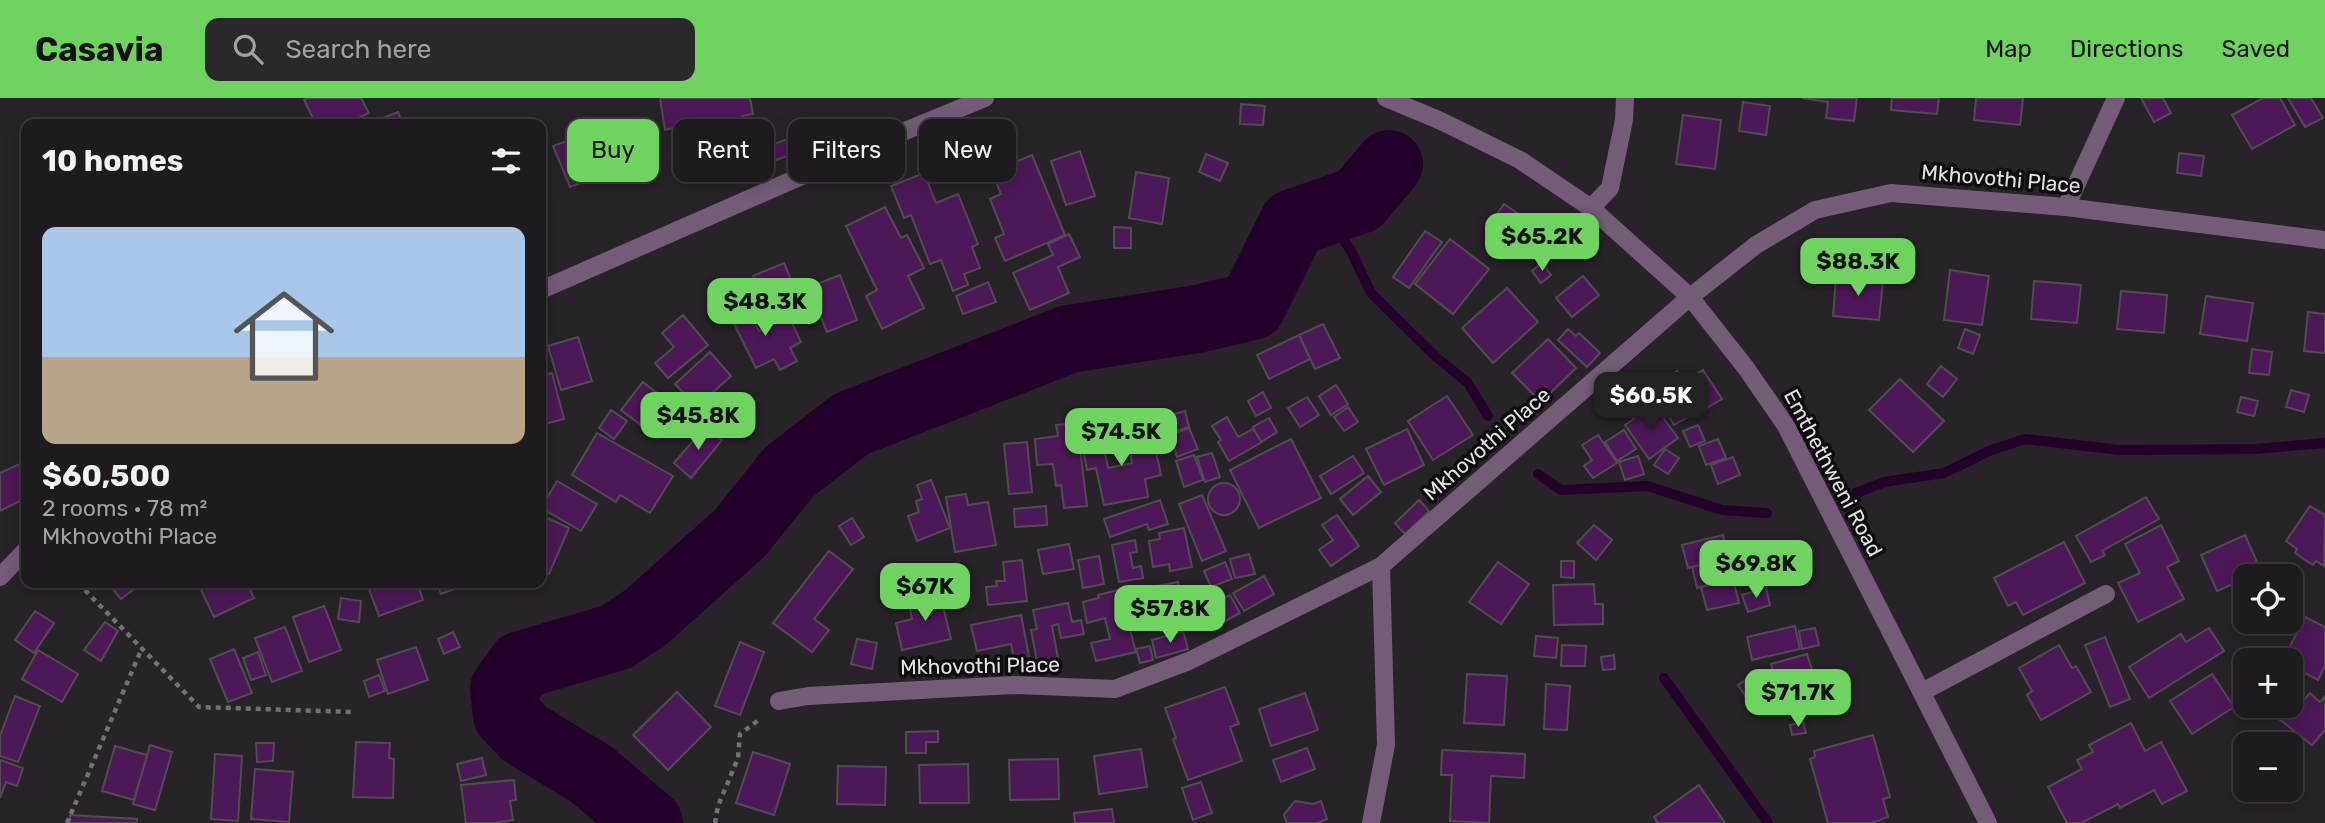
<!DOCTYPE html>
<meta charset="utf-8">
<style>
body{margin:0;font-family:Rubik,sans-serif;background:#2b272c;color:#f1f3f6;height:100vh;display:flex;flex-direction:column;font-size:26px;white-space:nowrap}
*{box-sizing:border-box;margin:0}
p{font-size:23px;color:#a1a1a4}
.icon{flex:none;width:38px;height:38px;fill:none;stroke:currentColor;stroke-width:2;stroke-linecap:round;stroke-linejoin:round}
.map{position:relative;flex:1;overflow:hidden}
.details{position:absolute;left:21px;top:21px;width:525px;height:469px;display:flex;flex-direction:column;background:#1e1a1f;border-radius:14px;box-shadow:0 4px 18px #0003,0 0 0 2px #3c383d}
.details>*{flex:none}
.banner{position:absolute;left:567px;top:21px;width:665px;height:63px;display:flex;gap:14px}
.tools{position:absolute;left:2233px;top:466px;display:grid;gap:14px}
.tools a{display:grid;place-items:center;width:70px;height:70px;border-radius:14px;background:#1e1a1f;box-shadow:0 4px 18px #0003,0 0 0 2px #3c383d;font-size:35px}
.price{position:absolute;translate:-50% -60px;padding:0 16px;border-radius:14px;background:#6fd35f;color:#111;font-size:23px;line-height:46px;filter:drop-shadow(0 2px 4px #0008)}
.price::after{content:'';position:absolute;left:50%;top:42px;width:21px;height:16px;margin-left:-10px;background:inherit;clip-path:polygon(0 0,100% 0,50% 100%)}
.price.selected{background:#222;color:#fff}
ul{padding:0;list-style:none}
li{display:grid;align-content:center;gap:14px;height:371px;padding:0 21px}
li+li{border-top:2px solid #3c383d}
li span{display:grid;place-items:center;height:217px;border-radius:14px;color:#555}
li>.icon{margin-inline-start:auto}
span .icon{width:126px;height:126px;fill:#fffc;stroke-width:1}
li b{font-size:30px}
h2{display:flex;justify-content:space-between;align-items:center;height:84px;padding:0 21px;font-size:30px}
.pill{padding:0 24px;border-radius:14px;background:#1e1a1f;box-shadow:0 4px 18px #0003,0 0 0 2px #3c383d;font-size:24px;line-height:63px}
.pill.selected{background:#6fd35f;color:#111}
header{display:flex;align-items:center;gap:42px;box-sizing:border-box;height:98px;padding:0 35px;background:#6fd35f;color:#111}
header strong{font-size:33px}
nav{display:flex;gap:38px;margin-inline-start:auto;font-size:24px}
.search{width:490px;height:63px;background:#2b272c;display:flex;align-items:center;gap:18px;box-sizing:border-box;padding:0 24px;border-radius:14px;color:#a1a1a4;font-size:26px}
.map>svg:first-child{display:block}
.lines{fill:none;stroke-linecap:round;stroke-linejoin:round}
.stream{stroke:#23002a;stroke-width:10}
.river{stroke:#23002a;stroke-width:68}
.building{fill:#4d1857;stroke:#514b52;stroke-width:2}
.path{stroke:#757076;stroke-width:4.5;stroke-dasharray:5 5;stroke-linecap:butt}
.minor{stroke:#745c78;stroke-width:18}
.labels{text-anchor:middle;stroke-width:7;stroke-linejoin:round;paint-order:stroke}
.street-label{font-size:21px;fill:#e5e1e6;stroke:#0f0c0f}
</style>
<header>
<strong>Casavia</strong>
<div class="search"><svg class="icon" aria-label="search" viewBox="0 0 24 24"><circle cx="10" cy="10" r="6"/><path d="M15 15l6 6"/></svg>Search here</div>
<nav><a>Map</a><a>Directions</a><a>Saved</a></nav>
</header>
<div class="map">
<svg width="2325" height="725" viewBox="0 0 2325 725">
<rect width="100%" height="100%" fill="#282229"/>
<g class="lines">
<!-- stream -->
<g class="stream">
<path d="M1329,112L1337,131L1351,153L1371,195L1435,258L1468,285L1488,318"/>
<path d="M1538,376L1561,392L1648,388L1722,412L1767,415"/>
<path d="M1856,395L1884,384L1944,375L1989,353L2025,341L2120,352L2255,351L2325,345"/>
<path d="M1664,580L1768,725"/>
</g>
<!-- river -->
<path class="river" d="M649,725L591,676L525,636L507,617L504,591L521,567L616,539L645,520L740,435L789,374L851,326L1069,241L1197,221L1252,208L1293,125L1359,102L1389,66"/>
</g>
<!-- building -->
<g class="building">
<path d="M308,0H361L369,15L346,26H316L304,2Z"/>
<path d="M660,0H750L753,16L742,18L745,33L736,35L737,39L709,44L710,53L682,57L677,29L665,32Z"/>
<path d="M1802,0H1857L1854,23L1826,20L1828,4Z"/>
<path d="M1892,0H1939L1937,16L1891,12Z"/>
<path d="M1976,0H2023L2020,27L1974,22Z"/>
<path d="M2141,0H2163L2171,15L2154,24Z"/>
<path d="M2263,0H2280L2295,27L2252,51L2232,17Z"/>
<path d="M2288,0H2311L2323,20L2305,29Z"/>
<path d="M1743,4L1770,8L1766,37L1739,33Z"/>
<path d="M1241,6L1265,8L1263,27L1240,26Z"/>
<path d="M398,14L403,26H367Z"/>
<path d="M1683,17L1721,22L1715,71L1676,66Z"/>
<path d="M617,23L635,67L616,75L612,65L581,77L584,84L570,89L553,48L567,43L566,39L573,35L575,39Z"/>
<path d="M793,39L798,54L776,62L771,47Z"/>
<path d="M1080,53L1095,98L1066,107L1051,63Z"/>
<path d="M2179,55L2204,58L2201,78L2177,75Z"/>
<path d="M1206,56L1228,65L1220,83L1199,74Z"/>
<path d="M1032,57L1065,137L1005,163L995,140L1004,136L990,101L1001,96L992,74Z"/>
<path d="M1136,74L1169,80L1162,126L1129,120Z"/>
<path d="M924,75L936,105L958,96L978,146L972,149L980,170L964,176L968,187L953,193L941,162L930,166L911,117L904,120L891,88Z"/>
<path d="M1504,106L1520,117L1504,142L1487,131Z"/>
<path d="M885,109L901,140L907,137L924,170L908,178L924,210L882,231L866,198L877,192L846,128Z"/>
<path d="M1114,129L1131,130V150H1114Z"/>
<path d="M1425,133L1442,144L1409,190L1393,179Z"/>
<path d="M1069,136L1080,159L1058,169L1069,195L1030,212L1013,175L1053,157L1048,146Z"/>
<path d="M1508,136L1521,144L1511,160L1498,151Z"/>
<path d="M1450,141L1489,171L1453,216L1415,186Z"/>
<path d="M784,165L802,208L771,220L753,178Z"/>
<path d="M1542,165L1551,177L1541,185L1532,173Z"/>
<path d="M1950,172L1989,178L1982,227L1944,222Z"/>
<path d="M840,177L857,222L827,234L809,189Z"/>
<path d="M1583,178L1599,197L1572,219L1556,200Z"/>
<path d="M1836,179L1883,183L1879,222L1833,218Z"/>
<path d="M2034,183L2081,187L2077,225L2031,221Z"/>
<path d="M988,184L996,204L963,216L956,198Z"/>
<path d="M1507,190L1538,224L1493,265L1462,230Z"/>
<path d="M2121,193L2167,197L2164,235L2117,231Z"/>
<path d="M2206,198L2253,205L2247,243L2200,236Z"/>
<path d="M743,202L759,233L789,219L801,244L790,250L797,263L780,272L774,261L756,270L726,210Z"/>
<path d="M2308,214L2325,216V255L2304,253Z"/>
<path d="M683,217L708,247L668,280L655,265L674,249L662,235Z"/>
<path d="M1323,226L1340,260L1315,271L1299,237Z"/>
<path d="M1568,231L1576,238L1579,235L1600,255L1587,269L1558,242Z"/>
<path d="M1965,231L1980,237L1973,256L1958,250Z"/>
<path d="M1299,237L1310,261L1269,281L1257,257Z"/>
<path d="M578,239L592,283L561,292L548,248Z"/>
<path d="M1548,241L1576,270L1541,304L1512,275Z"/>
<path d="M2252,251L2272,254L2269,277L2249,275Z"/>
<path d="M710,254L731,278L697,309L675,286Z"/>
<path d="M1941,268L1957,281L1943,299L1927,286Z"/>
<path d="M1703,272L1722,301L1705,311L1686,283Z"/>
<path d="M1677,273L1689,294L1685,296L1695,315L1674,327L1651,288Z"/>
<path d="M552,275L564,321L541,327V278Z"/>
<path d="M1900,281L1944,323L1913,354L1869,312Z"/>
<path d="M643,284L680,313L658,340L621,312Z"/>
<path d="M1336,287L1348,306L1331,317L1319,298Z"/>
<path d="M2291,292L2309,297L2304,314L2286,309Z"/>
<path d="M1263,294L1271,310L1256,318L1248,303Z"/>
<path d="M1447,298L1473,337L1433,362L1408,323Z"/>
<path d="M1307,299L1319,317L1300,329L1288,310Z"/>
<path d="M2241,299L2258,303L2254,318L2237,314Z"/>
<path d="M1654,307L1678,340L1649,361L1625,327Z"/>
<path d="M1348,309L1358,324L1344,333L1334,319Z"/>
<path d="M611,312L627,323L614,341L599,330Z"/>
<path d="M1185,313L1189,329L1173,334L1168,318Z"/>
<path d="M1227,319L1238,339L1253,331L1262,344L1229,363L1218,344L1221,342L1212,328Z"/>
<path d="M1269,320L1277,334L1261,344L1253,329Z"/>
<path d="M1077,325L1087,408L1064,410L1061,387L1056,388L1053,366L1037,367L1035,341L1058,338L1056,327Z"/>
<path d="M1698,327L1705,343L1690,349L1683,333Z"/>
<path d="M705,329L722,342L691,380L674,365Z"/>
<path d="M1100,329L1108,370L1132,365L1128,344L1153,339L1161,377L1145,381L1148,399L1104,407L1096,370L1087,372L1079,333Z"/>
<path d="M1189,330L1198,351L1177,359L1170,337Z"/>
<path d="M1407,331L1424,367L1384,387L1366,351Z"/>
<path d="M1624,332L1636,351L1617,363L1605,344Z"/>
<path d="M597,335L673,378L650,415L620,397L616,404L572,377Z"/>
<path d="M1598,337L1617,365L1593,380L1584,368L1592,362L1582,347Z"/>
<path d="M1291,341L1321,400L1259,430L1230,372Z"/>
<path d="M1718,341L1726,360L1706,367L1699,348Z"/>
<path d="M1027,344L1032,394L1009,396L1004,346Z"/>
<path d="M1665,351L1679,360L1668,376L1654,367Z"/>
<path d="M1212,355L1220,379L1205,384L1197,359Z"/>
<path d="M1194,357L1203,382L1184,389L1176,363Z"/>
<path d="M1353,358L1364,375L1331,396L1320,378Z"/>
<path d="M1638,358L1644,376L1625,382L1619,364Z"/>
<path d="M1733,359L1740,377L1718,386L1711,367Z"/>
<path d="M26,363V400L0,413V375Z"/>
<path d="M1368,378L1381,394L1353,417L1340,401Z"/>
<path d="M931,382L950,430L917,443L908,418L919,414L916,403L922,401L917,387Z"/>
<path d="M557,383L597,406L581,433L541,410Z"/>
<circle cx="1224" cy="401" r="16"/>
<path d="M966,396L968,407L988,404L996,447L955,454L946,399Z"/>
<path d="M1202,397L1226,453L1202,463L1179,406Z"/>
<path d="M2146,399L2159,421L2102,453L2105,457L2091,464L2076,438Z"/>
<path d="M1160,402L1168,426L1149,432L1147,426L1110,439L1104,421Z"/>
<path d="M1419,402L1429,413L1405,436L1395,425Z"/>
<path d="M1046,408L1047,427L1015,429L1014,411Z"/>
<path d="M2310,408L2325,417L2324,468L2316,463L2313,467L2295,455L2297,451L2286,443Z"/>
<path d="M541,417L569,430L549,476L541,472Z"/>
<path d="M1337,417L1359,448L1331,468L1319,452L1333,442L1322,427Z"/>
<path d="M852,420L864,439L851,447L839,428Z"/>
<path d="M1594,427L1612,442L1596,462L1577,445Z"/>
<path d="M2161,427L2179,463L2167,469L2184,501L2138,524L2118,485L2140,475L2125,446Z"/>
<path d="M1184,430L1192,469L1170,473L1169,466L1153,469L1149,443L1160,441L1159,435Z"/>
<path d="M1723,437L1729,460L1688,470L1682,447Z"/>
<path d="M2245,437L2261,473L2251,478H2245V481L2217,493L2201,457Z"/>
<path d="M1135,442L1137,454L1130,455L1133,470L1141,468L1143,480L1119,484L1112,447Z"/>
<path d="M2064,444L2085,485L2023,517L2016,504L2008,508L1994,480Z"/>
<path d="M1069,446L1074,471L1043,476L1038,452Z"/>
<path d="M829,453L853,471L814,521L829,532L812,554L773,525Z"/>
<path d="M1249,456L1255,476L1235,480L1230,461Z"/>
<path d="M1099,458L1104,486L1083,490L1078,462Z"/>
<path d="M1022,462L1027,503L988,507L986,489L997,488L996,483H1005L1003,464Z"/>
<path d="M1561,463H1574V480L1561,479Z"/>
<path d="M1718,463L1722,483L1697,490L1692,469Z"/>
<path d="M1225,464L1232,481L1211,489L1204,473Z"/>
<path d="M1498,464L1529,486L1501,526L1469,504Z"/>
<path d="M1264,478L1274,496L1244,513L1233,495Z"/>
<path d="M1733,481L1739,505L1707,512L1701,489Z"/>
<path d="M1178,484L1186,524L1145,532L1137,492Z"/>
<path d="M108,485H142L121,501Z"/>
<path d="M218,485H247L254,500L214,519L201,492Z"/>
<path d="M370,485H417L423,502L379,518L367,486Z"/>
<path d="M437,485H471L441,496Z"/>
<path d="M1594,486L1595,506H1603V526L1554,527L1553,487Z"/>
<path d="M1130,489L1138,521L1128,524L1136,554L1096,563L1091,545L1110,541L1105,520L1087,525L1083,504L1099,500L1098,497Z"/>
<path d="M1766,490L1770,507L1748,514L1742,497Z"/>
<path d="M939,492L951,541L902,552L896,525L912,521L909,505L920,503L918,497Z"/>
<path d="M1230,497L1240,515L1211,531L1201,514Z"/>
<path d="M341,500L361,503L359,524L338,521Z"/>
<path d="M1068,505L1072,524L1081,522L1084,536L1061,540L1058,526L1052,528L1058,560L1037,563L1031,532L1037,531L1033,512Z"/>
<path d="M324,508L341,552L309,564L293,519Z"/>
<path d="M35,513L54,525L34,555L15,542Z"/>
<path d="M1021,517L1029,558L1014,561L1011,546L977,553L971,527Z"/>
<path d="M2305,519L2325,529V568L2318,582L2291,568V562H2283Z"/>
<path d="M105,524L118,533L101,563L84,552Z"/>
<path d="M1795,528L1800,551L1752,562L1747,539Z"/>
<path d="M285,529L302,573L272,584L255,540Z"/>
<path d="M1815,530L1819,547L1802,551L1799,533Z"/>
<path d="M2209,530L2224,553L2149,600L2129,569L2181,536L2186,544Z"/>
<path d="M1183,533L1188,551L1156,560L1152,542Z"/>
<path d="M453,534L460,549L444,556L438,541Z"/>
<path d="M1536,538L1558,540L1556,560L1534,558Z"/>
<path d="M2105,539L2130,601L2110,609L2085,547Z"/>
<path d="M857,541L877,545L872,571L851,566Z"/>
<path d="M740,544L764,554L740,617L715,608Z"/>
<path d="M1562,547L1586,548L1585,568H1561Z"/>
<path d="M2059,547L2072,570L2076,568L2091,594L2041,622L2027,597L2032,593L2019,570Z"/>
<path d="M1150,548L1153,562L1140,565L1136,551Z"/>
<path d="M416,549L428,582L388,596L377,562Z"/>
<path d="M234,551L252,595L228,604L210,561Z"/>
<path d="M38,552L78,576L62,604L22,581Z"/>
<path d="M258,554L266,577L251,582L243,560Z"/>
<path d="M1807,556L1821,600L1784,612L1771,566Z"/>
<path d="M1614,557L1615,571L1603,572L1601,559Z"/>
<path d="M1755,575L1765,591L1748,602L1738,587Z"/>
<path d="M1467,576L1507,578L1504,627L1464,625Z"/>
<path d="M2212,576L2234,609L2192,636L2170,603Z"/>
<path d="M379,577L385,593L369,599L364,583Z"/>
<path d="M1546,586L1570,588L1567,632L1544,631Z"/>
<path d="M1225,589L1239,626L1230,629L1242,663L1188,682L1173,641L1176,640L1165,610Z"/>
<path d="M677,594L711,629L668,672L633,637Z"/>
<path d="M1305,595L1318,632L1271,648L1259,611Z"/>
<path d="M2310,595L2320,604L2325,598V632L2312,647L2279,621L2296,601L2301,606Z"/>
<path d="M15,598L40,608L18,664L0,658V638Z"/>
<path d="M1803,624L1806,635L1792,637L1790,627Z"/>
<path d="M2131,625L2145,653L2161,644L2187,693L2162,706L2154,692L2120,710L2118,706L2081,725H2067L2048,689L2082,671L2077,662L2093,654L2089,647Z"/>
<path d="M938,633V644H926V655H906V634Z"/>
<path d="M1873,637L1890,699L1883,701L1888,719L1872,725H1828L1810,661L1815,659L1814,653Z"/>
<path d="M356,644L390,645L389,660L394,661L393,700L353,699Z"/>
<path d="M256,645H274L273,663L257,664Z"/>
<path d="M150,647L172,654L155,712L133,706Z"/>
<path d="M115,648L147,657L134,702L102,693Z"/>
<path d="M1307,650L1315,671L1281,684L1273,662Z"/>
<path d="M1141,651L1147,689L1099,696L1094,658Z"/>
<path d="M1442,652L1525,656L1524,680L1491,678L1489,725L1450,723L1452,677H1441Z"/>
<path d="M753,654L790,666L774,717L736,705Z"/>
<path d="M215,656L242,658L238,723L211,721Z"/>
<path d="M482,660L486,677L461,683L457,666Z"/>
<path d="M1058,661L1059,701L1010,702L1009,662Z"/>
<path d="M0,662L23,670L17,688L6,684L0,700Z"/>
<path d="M968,666L969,705H920L919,667Z"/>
<path d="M838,668L886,669L885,707L837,706Z"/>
<path d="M255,671L293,674L289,724L251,721Z"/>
<path d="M514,682L516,702L510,703L513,722L493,725H466L461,687Z"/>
<path d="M1201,684L1212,715L1193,722L1182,690Z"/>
<path d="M1699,687L1725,725H1658L1654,719Z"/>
<path d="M1295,703L1313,706L1321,703L1327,721L1318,725H1287L1284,717Z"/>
<path d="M1112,711L1114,725H1075L1074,715Z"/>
<path d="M70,717L137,721V725H70Z"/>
</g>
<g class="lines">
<!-- path -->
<g class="path">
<path d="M78,485L199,609L353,614"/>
<path d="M67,725L142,550"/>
<path d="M715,725L718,708L738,660L740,636L760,621"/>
</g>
<!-- minor -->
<g class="minor">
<path d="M1386,0L1441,23L1520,62L1591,110L1690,199L1746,270L1786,328L1988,725"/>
<path d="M2066,109L2116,0"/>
<path d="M1591,110L1610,90L1624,22L1625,0"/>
<path d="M541,192L893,38L985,0"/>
<path d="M0,479L26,452"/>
<path d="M1922,594L2106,496"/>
<path d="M779,603L808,598L1013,587L1115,591L1189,563L1381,468L1690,199L1756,147L1815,112L1891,95L2066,109L2325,142"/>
<path d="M1371,725L1386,647L1381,468"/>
</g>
</g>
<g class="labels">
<!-- street labels -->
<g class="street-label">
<text transform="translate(2001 81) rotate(5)" y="7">Mkhovothi Place</text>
<text transform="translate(1487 346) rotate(-41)" y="7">Mkhovothi Place</text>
<text transform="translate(1833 375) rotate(62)" y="7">Emthethweni Road</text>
<text transform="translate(980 568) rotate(-1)" y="7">Mkhovothi Place</text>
</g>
</g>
</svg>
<div class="tools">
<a><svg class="icon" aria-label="locate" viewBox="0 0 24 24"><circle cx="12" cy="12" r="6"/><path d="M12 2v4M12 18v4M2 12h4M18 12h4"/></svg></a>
<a>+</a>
<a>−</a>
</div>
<b class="price" style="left:1542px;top:175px">$65.2K</b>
<b class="price" style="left:1858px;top:200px">$88.3K</b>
<b class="price" style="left:765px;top:240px">$48.3K</b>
<b class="price selected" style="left:1651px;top:334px">$60.5K</b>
<b class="price" style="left:698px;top:354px">$45.8K</b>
<b class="price" style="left:1121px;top:370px">$74.5K</b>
<b class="price" style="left:1756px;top:502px">$69.8K</b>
<b class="price" style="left:925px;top:525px">$67K</b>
<b class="price" style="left:1170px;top:547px">$57.8K</b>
<b class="price" style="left:1798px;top:631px">$71.7K</b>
<div class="banner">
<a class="pill selected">Buy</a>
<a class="pill">Rent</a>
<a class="pill">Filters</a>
<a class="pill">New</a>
</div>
<section class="details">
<h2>10 homes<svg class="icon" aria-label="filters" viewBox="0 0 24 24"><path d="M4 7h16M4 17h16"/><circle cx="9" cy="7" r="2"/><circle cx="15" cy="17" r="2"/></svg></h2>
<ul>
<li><span style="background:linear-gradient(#a9c7e8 60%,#b9a48a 0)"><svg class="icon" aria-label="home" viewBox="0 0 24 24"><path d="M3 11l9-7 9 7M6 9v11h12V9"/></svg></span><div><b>$60,500</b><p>2 rooms · 78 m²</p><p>Mkhovothi Place</p></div></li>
</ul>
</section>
</div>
